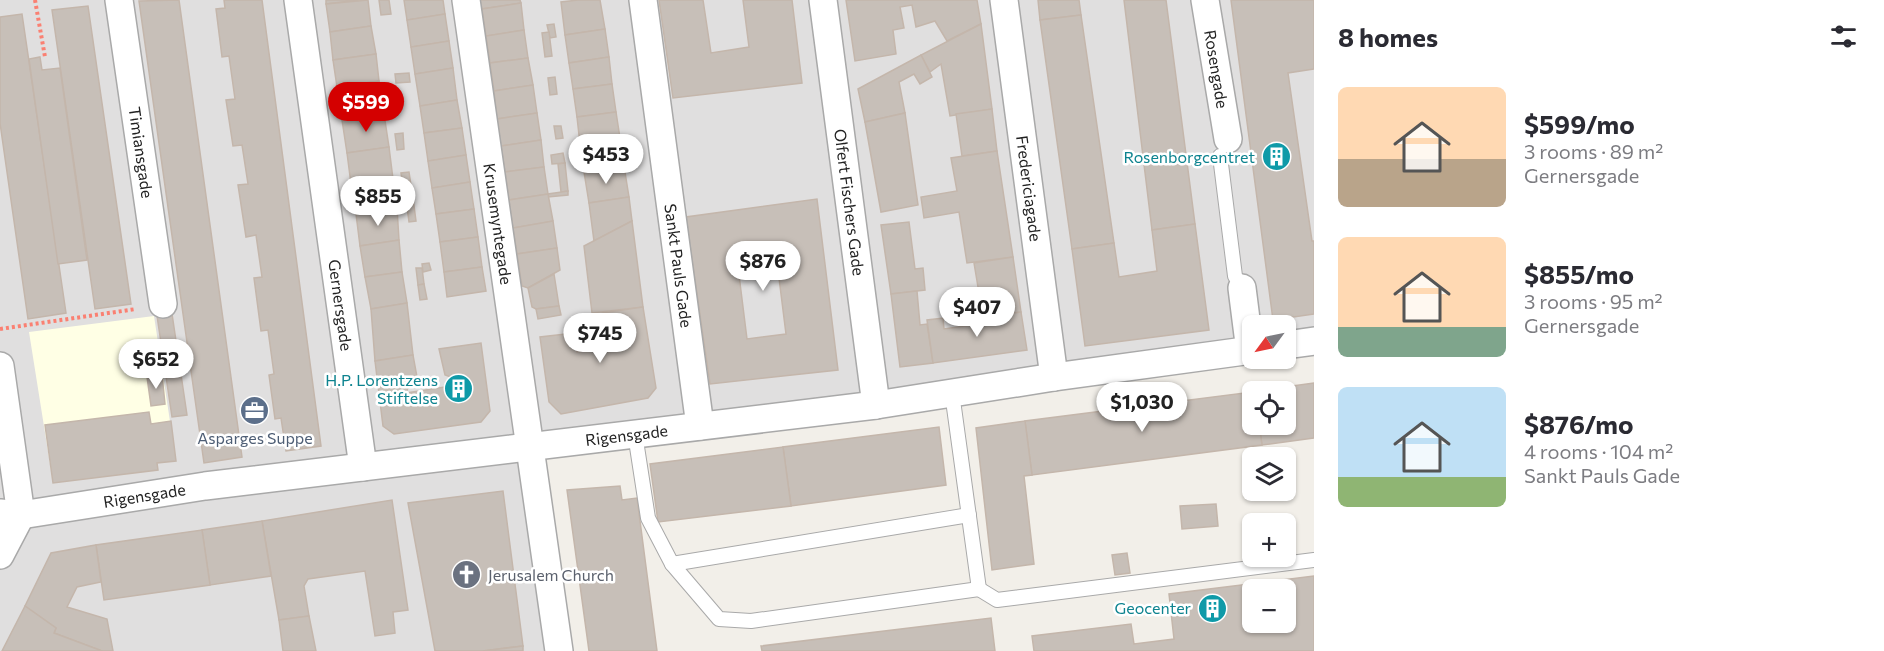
<!DOCTYPE html>
<meta charset="utf-8">
<style>
body{margin:0;font-family:Commissioner,sans-serif;background:#f2f2f3;color:#2b2b33;height:100vh;display:flex;flex-direction:column;font-size:22px;white-space:nowrap}
*{box-sizing:border-box;margin:0}
p{font-size:20px;color:#7c7c81}
.icon{flex:none;width:33px;height:33px;fill:none;stroke:currentColor;stroke-width:2;stroke-linecap:round;stroke-linejoin:round}
.map{position:relative;flex:1;overflow:hidden}
.drawer{display:flex;flex-direction:column;background:#fff;width:570px}
.drawer>*{flex:none}
.needle{width:39px;rotate:237deg}
.fabs{position:absolute;left:1242px;top:315px;display:grid;gap:12px}
.fabs a{display:grid;place-items:center;width:54px;height:54px;border-radius:9px;background:#fff;box-shadow:0 2px 4px #0004;font-size:30px}
.price{position:absolute;translate:-50% -51px;padding:0 14px;border-radius:21px;background:#fff;color:#222;font-size:20px;line-height:39px;filter:drop-shadow(0 2px 3px #0008)}
.price::after{content:'';position:absolute;left:50%;top:36px;width:18px;height:14px;margin-left:-9px;background:inherit;clip-path:polygon(0 0,100% 0,50% 100%)}
.price.on{background:#d40000;color:#fff}
ul{padding:0;list-style:none}
li{display:flex;align-items:center;gap:18px;height:150px;padding:0 24px}
li span{display:grid;place-items:center;flex:none;width:168px;height:120px;border-radius:9px;color:#555}
li>.icon{margin-inline-start:auto}
span .icon{width:72px;height:72px;fill:#fffc;stroke-width:1}
li b{font-size:26px}
h2{display:flex;justify-content:space-between;align-items:center;height:72px;padding:0 24px;font-size:26px}
main{display:flex;flex:1;min-height:0}
.map>svg:first-child{display:block}
.residential{fill:#e0dfdf}
.education{fill:#ffffe5}
.building{fill:#c7bfb8;stroke:#c4b6ab;stroke-width:1.5;fill-rule:evenodd}
.lines{fill:none;stroke-linecap:round;stroke-linejoin:round}
.lane-casing{stroke:#a9a9a9;stroke-width:16}
.street-casing{stroke:#a9a9a9;stroke-width:30}
.path{stroke:#fa8072;stroke-width:4;stroke-dasharray:3 3;stroke-linecap:butt}
.lane{stroke:#fff;stroke-width:14}
.street{stroke:#fff;stroke-width:27}
.labels{text-anchor:middle;stroke-width:5;stroke-linejoin:round;paint-order:stroke}
.street-label{font-size:16px;fill:#222;stroke:#fff}
.culture-label{font-size:16px;fill:#0d838f;stroke:#fff;text-anchor:end}
.service-label{font-size:16px;fill:#4e5e75;stroke:#fff}
.worship-label{font-size:16px;fill:#5b616d;stroke:#fff;text-anchor:start}
</style>
<main>
<div class="map">
<svg width="1314" height="651" viewBox="0 0 1314 651">
<rect width="100%" height="100%" fill="#f2efe9"/>
<!-- residential -->
<path class="residential" d="M0,0H1314V341L1286,345V326H1252V350L530,448L559,651H0Z"/>
<!-- education -->
<path class="education" d="M154,316L176,461L157,463L158,470L53,483L29,332Z"/>
<!-- building -->
<g class="building">
<path d="M179,0L242,457L204,463L139,1Z"/>
<path d="M224,0H262L321,446L286,451L281,418L275,419L269,375L274,374L268,330L261,331L254,278L262,277L256,235L246,237L238,185L248,184L242,145L233,146L226,100L235,99L229,56L222,57L216,9L225,8Z"/>
<path d="M326,0H359L326,4Z"/>
<path d="M368,0L371,26L330,32L326,4Z"/>
<path d="M379,0H389L391,14L381,15Z"/>
<path d="M404,0H443L445,14L407,20Z"/>
<path d="M480,0H520L521,3L482,9Z"/>
<path d="M578,0H600L605,29L565,35L561,2Z"/>
<path d="M659,0H703L711,53L749,47L743,0H792L802,83L673,98Z"/>
<path d="M846,0H977L981,24L947,41L935,21L916,27L912,5L900,7L904,28L893,30L896,54L855,61Z"/>
<path d="M1038,0H1079L1081,15L1040,20Z"/>
<path d="M1124,0H1166L1195,224L1152,230Z"/>
<path d="M1231,0H1314V69L1288,73L1312,241H1314V314L1273,320Z"/>
<path d="M521,3L524,30L486,36L482,9Z"/>
<path d="M88,6L131,304L95,309L52,10Z"/>
<path d="M22,14L66,313L28,319L0,123V17Z"/>
<path d="M445,14L449,41L411,47L407,20Z"/>
<path d="M1081,15L1114,243L1072,249L1040,20Z"/>
<path d="M554,24L556,37L550,38L547,25Z"/>
<path d="M981,24L992,109L950,116L941,64L930,72L921,55Z"/>
<path d="M371,26L376,54L333,60L330,32Z"/>
<path d="M605,29L609,57L569,63L565,35Z"/>
<path d="M524,30L528,58L490,63L486,36Z"/>
<path d="M549,32L552,56L545,57L542,33Z"/>
<path d="M449,41L453,68L415,74L411,47Z"/>
<path d="M376,54L379,81L337,87L333,60Z"/>
<path d="M921,55L932,77L920,84L914,74L899,82L905,113L865,122L858,89Z"/>
<path d="M40,57L42,70L60,68L87,260L58,264L29,59Z"/>
<path d="M609,57L612,84L573,89L569,63Z"/>
<path d="M528,58L533,85L494,91L490,63Z"/>
<path d="M453,68L457,100L420,106L415,74Z"/>
<path d="M409,73L410,82L396,83L395,74Z"/>
<path d="M555,77L557,94L550,95L548,78Z"/>
<path d="M379,81L384,114L342,120L337,87Z"/>
<path d="M612,84L616,112L577,117L573,89Z"/>
<path d="M533,85L537,113L497,119L494,91Z"/>
<path d="M457,100L462,128L424,133L420,106Z"/>
<path d="M992,109L997,151L962,156L956,114Z"/>
<path d="M616,112L620,138L580,144L577,117Z"/>
<path d="M537,113L541,140L501,146L497,119Z"/>
<path d="M905,113L918,205L881,212L865,122Z"/>
<path d="M384,114L389,147L347,153L342,120Z"/>
<path d="M554,126H561L563,138L556,139Z"/>
<path d="M462,128L466,155L428,161L424,133Z"/>
<path d="M403,133L404,149L397,150L395,134Z"/>
<path d="M620,138L624,166L584,172L580,144Z"/>
<path d="M541,140L544,167L505,172L501,146Z"/>
<path d="M389,147L393,179L351,184L347,153Z"/>
<path d="M997,151L1013,257L967,263L959,212L924,218L921,197L957,191L951,158Z"/>
<path d="M563,153L565,163L552,164L551,155Z"/>
<path d="M466,155L470,182L432,188L428,161Z"/>
<path d="M565,163L568,191L561,192L558,164Z"/>
<path d="M624,166L629,197L589,203L584,172Z"/>
<path d="M544,167L548,194L509,200L505,172Z"/>
<path d="M409,172L412,192L404,194L401,173Z"/>
<path d="M393,179L397,208L356,214L351,184Z"/>
<path d="M470,182L474,209L436,214L432,188Z"/>
<path d="M568,191V195L548,197V194Z"/>
<path d="M548,194L553,221L513,228L509,200Z"/>
<path d="M629,197L632,221L594,241L589,203Z"/>
<path d="M413,198L416,221L409,222L406,199Z"/>
<path d="M817,199L838,370L710,384L686,217ZM775,246L786,334L747,339L736,251Z"/>
<path d="M397,208L399,240L360,246L356,214Z"/>
<path d="M474,209L478,237L440,242L436,214Z"/>
<path d="M553,221L557,248L517,254L513,228Z"/>
<path d="M632,221L643,307L592,313L584,246Z"/>
<path d="M909,222L915,269L923,268L925,290L891,294L881,225Z"/>
<path d="M1195,224L1209,330L1085,346L1072,249L1114,243L1119,277L1157,271L1152,230Z"/>
<path d="M478,237L482,267L444,272L440,242Z"/>
<path d="M399,240L402,272L365,277L360,246Z"/>
<path d="M557,248L560,270L528,288L522,286L517,254Z"/>
<path d="M1013,257L1021,312L983,317L974,263Z"/>
<path d="M429,263L431,270L423,272L422,264Z"/>
<path d="M482,267L486,291L447,297L444,272Z"/>
<path d="M416,268H422L424,284L418,285Z"/>
<path d="M402,272L407,303L371,309L365,277Z"/>
<path d="M554,274L559,306L536,309L532,307L528,288Z"/>
<path d="M424,284L427,299L420,300L418,285Z"/>
<path d="M917,291L920,325L927,324L933,363L900,367L891,294Z"/>
<path d="M407,303L413,355L375,361L371,309Z"/>
<path d="M559,306L561,315L538,319L536,309Z"/>
<path d="M171,307L187,415L172,417L156,309Z"/>
<path d="M643,307L656,388L648,398L561,414L549,402L540,337L574,333L577,352L594,350L588,315Z"/>
<path d="M1021,312L1027,350L933,363L927,320L943,318L944,329L985,323V317Z"/>
<path d="M481,343L490,411L481,422L394,434L383,426L375,361L413,355L417,377L409,385L406,393L458,385L454,378L445,375L439,349Z"/>
<path d="M162,375L165,404L151,406L147,377Z"/>
<path d="M1314,383V438L1262,445L1259,424H1286V392L1255,391Z"/>
<path d="M1252,392V424H1259L1262,445L1032,475L1025,421Z"/>
<path d="M149,412L151,424L171,421L176,461L157,463L158,470L53,483L45,425Z"/>
<path d="M1025,421L1032,475L1024,476L1034,564L992,570L976,428Z"/>
<path d="M939,427L946,485L791,506L783,447Z"/>
<path d="M783,447L791,506L658,522L650,464Z"/>
<path d="M620,486L622,500L637,498L657,651H589L567,490Z"/>
<path d="M503,491L523,646L483,651H435L408,503Z"/>
<path d="M392,500L408,610L393,612L395,633L375,636L365,571L308,579L304,586L309,616L279,620L262,521Z"/>
<path d="M1216,504L1218,526L1182,529L1180,506Z"/>
<path d="M262,521L271,576L210,585L202,530Z"/>
<path d="M202,530L210,585L104,600L96,545Z"/>
<path d="M96,545L101,582L77,587L67,607L107,619L113,651H102L54,633L56,628L25,606L51,553Z"/>
<path d="M1127,553L1130,573L1115,575L1112,555Z"/>
<path d="M1314,576V651H1034L1032,636L1131,624L1134,644L1174,639L1169,594ZM1252,590H1286V622H1252Z"/>
<path d="M25,606L56,628L54,633L102,651H2Z"/>
<path d="M309,616L316,651H283L279,620Z"/>
<path d="M991,618L995,651H762L761,646Z"/>
<path d="M523,646V651H483Z"/>
</g>
<g class="lines">
<defs>
<g id="lane">
<path d="M1220,156L1235,276L1242,288"/>
<path d="M635,434L648,518L672,564L719,619L751,621L979,589L952,393"/>
<path d="M672,564L969,515"/>
<path d="M979,589L997,600L1314,560"/>
</g>
<g id="street">
<path id="s1" d="M119,0L163,304"/>
<path id="s2" d="M298,0L363,467"/>
<path id="s3" d="M466,0L559,651"/>
<path id="s4" d="M643,0L700,426"/>
<path id="s5" d="M823,0L876,405"/>
<path id="s6" d="M1004,0L1054,377"/>
<path id="s7" d="M1205,0L1228,139"/>
<path d="M1242,288L1250,351"/>
<path d="M1286,345L1314,341"/>
<path d="M0,366L21,515L0,555"/>
<path id="s8" d="M0,513L21,515L205,486L876,405L1054,377L1252,350"/>
</g>
</defs>
<!-- lane casing -->
<use href="#lane" class="lane-casing"/>
<!-- street casing -->
<use href="#street" class="street-casing"/>
<!-- path -->
<g class="path">
<path d="M35,0L45,57"/>
<path d="M0,329L136,309"/>
</g>
<!-- lane -->
<use href="#lane" class="lane"/>
<!-- street -->
<use href="#street" class="street"/>
</g>
<!-- icons -->
<defs>
<symbol id="building-disc" viewBox="-11 -11 22 22"><circle r="9.5" fill="#0f9aa8" stroke="#fff"/><path d="M-4-6H4V6H1V3H-1V6H-4ZM-2.5-4.3h1.7v1.8h-1.7ZM.8-4.3h1.7v1.8H.8ZM-2.5-1h1.7V.8h-1.7ZM.8-1h1.7V.8H.8Z" fill="#fff"/></symbol>
<symbol id="office-disc" viewBox="-11 -11 22 22"><circle r="9.5" fill="#5c6f8a" stroke="#fff"/><path d="M-6-3h4V-5.5h4V-3h4V5H-6ZM-1-4.5V-3h2v-1.5ZM-6 0V1H6V0Z" fill="#fff"/></symbol>
<symbol id="church-disc" viewBox="-11 -11 22 22"><circle r="9.5" fill="#6b7280" stroke="#fff"/><path d="M-1.2-6h2.4v3.5h3.3v2.4h-3.3V6h-2.4V-.1h-3.3v-2.4h3.3Z" fill="#fff"/></symbol>
</defs>
<g fill-rule="evenodd">
<use href="#building-disc" x="1260" y="140" width="33" height="33"/>
<use href="#building-disc" x="442" y="372" width="33" height="33"/>
<use href="#office-disc" x="238" y="394" width="33" height="33"/>
<use href="#church-disc" x="450" y="558" width="33" height="33"/>
<use href="#building-disc" x="1196" y="592" width="33" height="33"/>
</g>
<g class="labels">
<!-- street labels -->
<g class="street-label">
<text dy="6" stroke="none"><textPath href="#s7" startOffset="70">Rosengade</textPath></text>
<text dy="6" stroke="none"><textPath href="#s1" startOffset="154">Timiansgade</textPath></text>
<text dy="6" stroke="none"><textPath href="#s6" startOffset="190">Fredericiagade</textPath></text>
<text dy="6" stroke="none"><textPath href="#s5" startOffset="204">Olfert Fischers Gade</textPath></text>
<text dy="6" stroke="none"><textPath href="#s3" startOffset="226">Krusemyntegade</textPath></text>
<text dy="6" stroke="none"><textPath href="#s4" startOffset="268">Sankt Pauls Gade</textPath></text>
<text dy="6" stroke="none"><textPath href="#s2" startOffset="308">Gernersgade</textPath></text>
<text dy="6" stroke="none"><textPath href="#s8" startOffset="632">Rigensgade</textPath></text>
<text dy="6" stroke="none"><textPath href="#s8" startOffset="146">Rigensgade</textPath></text>
</g>
<!-- culture labels -->
<g class="culture-label">
<text x="1255" y="163">Rosenborgcentret</text>
<text x="438" y="386">H.P. Lorentzens<tspan x="438" dy="18">Stiftelse</tspan></text>
<text x="1191" y="614">Geocenter</text>
</g>
<!-- service labels -->
<g class="service-label">
<text x="255" y="444">Asparges Suppe</text>
</g>
<!-- worship labels -->
<g class="worship-label">
<text x="488" y="581">Jerusalem Church</text>
</g>
</g>
</svg>
<div class="fabs">
<a><svg class="needle" viewBox="-14 -14 28 28"><path d="M0-13l5 13h-10z" fill="#e53935"/><path d="M0 13l5-13h-10z" fill="#7c7c81"/></svg></a>
<a><svg class="icon" aria-label="locate" viewBox="0 0 24 24"><circle cx="12" cy="12" r="6"/><path d="M12 2v4M12 18v4M2 12h4M18 12h4"/></svg></a>
<a><svg class="icon" aria-label="layers" viewBox="0 0 24 24"><path d="M12 4l9 5-9 5-9-5zM3 14l9 5 9-5"/></svg></a>
<a>+</a>
<a>−</a>
</div>
<b class="price on" style="left:366px;top:133px">$599</b>
<b class="price" style="left:606px;top:185px">$453</b>
<b class="price" style="left:378px;top:227px">$855</b>
<b class="price" style="left:763px;top:292px">$876</b>
<b class="price" style="left:977px;top:338px">$407</b>
<b class="price" style="left:600px;top:364px">$745</b>
<b class="price" style="left:156px;top:390px">$652</b>
<b class="price" style="left:1142px;top:433px">$1,030</b>
</div>
<section class="drawer">
<h2>8 homes<svg class="icon" aria-label="filters" viewBox="0 0 24 24"><path d="M4 7h16M4 17h16"/><circle cx="9" cy="7" r="2"/><circle cx="15" cy="17" r="2"/></svg></h2>
<ul>
<li><span style="background:linear-gradient(#ffd9b3 60%,#b9a48a 0)"><svg class="icon" aria-label="home" viewBox="0 0 24 24"><path d="M3 11l9-7 9 7M6 9v11h12V9"/></svg></span><div><b>$599/mo</b><p>3 rooms · 89 m²</p><p>Gernersgade</p></div></li>
<li><span style="background:linear-gradient(#ffd9b3 75%,#7fa58c 0)"><svg class="icon" aria-label="home" viewBox="0 0 24 24"><path d="M3 11l9-7 9 7M6 9v11h12V9"/></svg></span><div><b>$855/mo</b><p>3 rooms · 95 m²</p><p>Gernersgade</p></div></li>
<li><span style="background:linear-gradient(#bfe0f5 75%,#8fb573 0)"><svg class="icon" aria-label="home" viewBox="0 0 24 24"><path d="M3 11l9-7 9 7M6 9v11h12V9"/></svg></span><div><b>$876/mo</b><p>4 rooms · 104 m²</p><p>Sankt Pauls Gade</p></div></li>
</ul>
</section>
</main>
